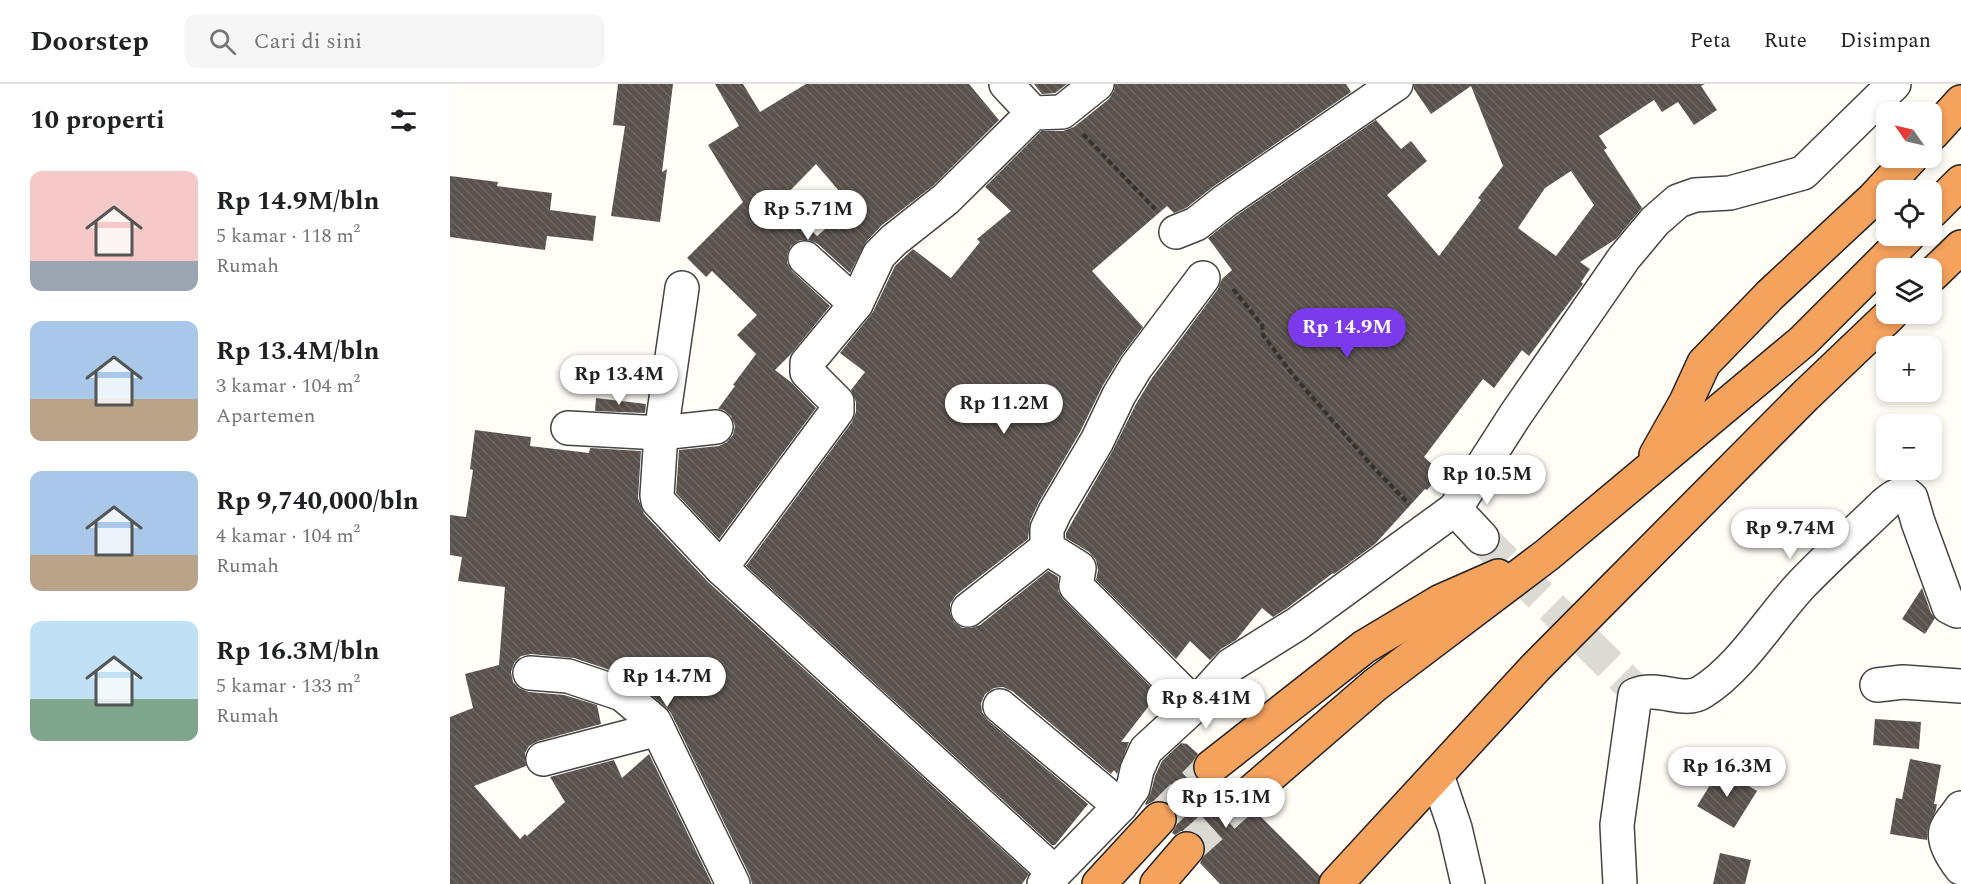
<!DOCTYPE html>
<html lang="id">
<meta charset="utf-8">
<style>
body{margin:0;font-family:Spectral,serif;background:#f6f6f6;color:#202124;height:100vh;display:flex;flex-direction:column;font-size:22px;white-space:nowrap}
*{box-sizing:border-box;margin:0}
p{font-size:20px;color:#757577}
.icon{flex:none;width:33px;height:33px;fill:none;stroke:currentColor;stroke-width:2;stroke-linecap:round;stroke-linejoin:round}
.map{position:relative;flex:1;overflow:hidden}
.details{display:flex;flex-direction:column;background:#fff;width:450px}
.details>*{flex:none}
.needle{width:39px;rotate:304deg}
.buttons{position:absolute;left:1426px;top:18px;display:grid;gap:12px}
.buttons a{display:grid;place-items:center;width:66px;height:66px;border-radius:12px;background:#fff;box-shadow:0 3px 9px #0003;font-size:30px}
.price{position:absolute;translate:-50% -51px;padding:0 14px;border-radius:21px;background:#fff;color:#222;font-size:20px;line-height:39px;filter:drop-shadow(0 2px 3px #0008)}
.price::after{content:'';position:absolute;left:50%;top:36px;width:18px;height:14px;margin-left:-9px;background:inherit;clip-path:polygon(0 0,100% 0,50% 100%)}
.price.on{background:#7c3aed;color:#fff}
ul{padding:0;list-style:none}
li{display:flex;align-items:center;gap:18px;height:150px;padding:0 30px}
li span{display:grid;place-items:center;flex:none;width:168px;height:120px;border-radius:12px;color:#555}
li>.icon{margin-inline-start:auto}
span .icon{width:72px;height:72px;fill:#fffc;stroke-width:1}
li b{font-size:26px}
h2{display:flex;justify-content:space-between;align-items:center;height:72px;padding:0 30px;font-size:26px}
header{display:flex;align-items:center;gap:36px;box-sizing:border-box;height:84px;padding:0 30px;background:#fff;border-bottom:2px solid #e0e0e0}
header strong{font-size:28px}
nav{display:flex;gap:33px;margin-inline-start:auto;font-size:21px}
.search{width:420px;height:54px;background:#f6f6f6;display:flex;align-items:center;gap:15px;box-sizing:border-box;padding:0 21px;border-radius:12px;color:#757577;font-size:22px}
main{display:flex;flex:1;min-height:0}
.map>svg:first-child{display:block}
.building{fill:url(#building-back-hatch);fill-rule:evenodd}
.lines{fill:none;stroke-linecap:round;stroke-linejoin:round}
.minor-tunnel{stroke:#dbdad3;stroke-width:33;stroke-dasharray:33 16;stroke-linecap:butt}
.highway-tunnel{stroke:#dbdad3;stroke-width:33;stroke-dasharray:33 16;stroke-linecap:butt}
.minor-casing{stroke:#444;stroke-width:36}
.highway-casing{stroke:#222;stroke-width:36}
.path{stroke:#333;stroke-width:4;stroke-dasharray:6 3;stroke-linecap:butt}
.minor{stroke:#fff;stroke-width:33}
.highway{stroke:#f5a25d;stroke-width:33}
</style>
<header>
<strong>Doorstep</strong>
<div class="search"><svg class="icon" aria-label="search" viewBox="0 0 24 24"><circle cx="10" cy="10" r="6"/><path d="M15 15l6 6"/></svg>Cari di sini</div>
<nav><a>Peta</a><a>Rute</a><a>Disimpan</a></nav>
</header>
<main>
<section class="details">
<h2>10 properti<svg class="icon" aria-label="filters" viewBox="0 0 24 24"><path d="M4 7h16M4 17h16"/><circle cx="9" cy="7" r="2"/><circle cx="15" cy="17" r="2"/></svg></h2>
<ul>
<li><span style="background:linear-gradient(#f6c9c9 75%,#9aa5b1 0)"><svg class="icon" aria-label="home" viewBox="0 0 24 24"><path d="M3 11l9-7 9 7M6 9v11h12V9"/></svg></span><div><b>Rp 14.9M/bln</b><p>5 kamar · 118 m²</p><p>Rumah</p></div></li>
<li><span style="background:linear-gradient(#a9c7e8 65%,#b9a48a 0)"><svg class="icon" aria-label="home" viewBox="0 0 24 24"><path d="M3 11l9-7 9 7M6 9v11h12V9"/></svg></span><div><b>Rp 13.4M/bln</b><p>3 kamar · 104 m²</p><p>Apartemen</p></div></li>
<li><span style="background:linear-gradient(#a9c7e8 70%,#b9a48a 0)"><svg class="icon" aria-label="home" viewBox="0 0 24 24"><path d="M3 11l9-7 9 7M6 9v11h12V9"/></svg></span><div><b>Rp 9,740,000/bln</b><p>4 kamar · 104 m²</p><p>Rumah</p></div></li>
<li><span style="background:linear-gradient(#bfe0f5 65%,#7fa58c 0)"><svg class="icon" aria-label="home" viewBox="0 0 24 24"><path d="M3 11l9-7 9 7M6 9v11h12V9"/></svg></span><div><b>Rp 16.3M/bln</b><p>5 kamar · 133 m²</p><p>Rumah</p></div></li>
</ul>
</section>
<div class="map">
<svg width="1511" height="800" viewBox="0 0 1511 800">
<defs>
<pattern id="building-back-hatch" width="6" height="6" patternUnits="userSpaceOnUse" patternTransform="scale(1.5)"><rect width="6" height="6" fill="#5a524d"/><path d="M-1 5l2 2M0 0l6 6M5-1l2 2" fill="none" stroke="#6d6662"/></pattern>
</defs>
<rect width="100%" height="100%" fill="#fffdf5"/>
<!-- building -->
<g class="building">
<path d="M168,0H223L212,88L217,85L210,138L161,132L175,42L163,41Z"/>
<path d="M265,0H293L310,28L356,0H519L549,36L484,101L432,141L416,158L400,189L368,160L359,156H350L341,162L337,170V179L342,187L380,222L341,270L325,286L342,299L366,324L269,455L226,409L229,366L269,362L277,358L283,351L285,342L281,332L274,326L268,325L285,302L283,301L306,270L287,251L307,231L262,187L256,193L237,174L293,118L258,61L289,42ZM366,80L402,122L367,152L331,116Z"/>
<path d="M584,0H617L605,9L592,10Z"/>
<path d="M665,0H896L901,8L764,102L736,124L724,129L717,122L642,187L693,243L671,272L653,301L630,348L589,418L580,437L578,455L506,511L500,520V529L504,538L512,544H521L530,541L598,487L608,493V507L613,515L708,610L671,658H679L667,690L664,686L661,690L562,607L553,603L544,604L535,610L531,619L532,628L538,636L638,720L605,761H602L296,482L402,338L406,328V318L401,306L415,288L390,269L423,228L445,182L463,165L501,194L530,158L527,155L561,127L535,103L591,47H613L624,43L659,15L664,7Z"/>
<path d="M964,0H1255L1251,2L1267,26L1244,41L1228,18L1212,28L1204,16L1149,52L1157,64L1154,66L1192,124L1166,155L1130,178L1140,185L1131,198L1133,200L1079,272L1072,266L1044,304L1033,295L974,373L992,389L977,406L975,405L925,460L884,490L883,489L837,524L823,533L812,524L786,556L771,565L760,576L740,557L726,575L646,496L648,486L646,476L639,468L616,454V449L663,366L686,320L702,294L768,205L772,195L782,186L758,154L786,132L926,36L951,65L961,57L977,77L937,111L989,172L1031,116L1028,114L1053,82L1021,2L981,30L964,5ZM1121,87L1144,121L1106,172L1068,144L1095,104Z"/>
<path d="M0,92L48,98L47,102L102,109L100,126L146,132L143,157L97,152L95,166L0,153Z"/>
<path d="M146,314L196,320L195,329L145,327Z"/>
<path d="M25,346L81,353L80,362L139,369L140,364L191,367L188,414L194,430L258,498L579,790L572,800H302L300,792L221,629L216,623L178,592L124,574L81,570L71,572L64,579L61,588L63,598L69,604L79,608L114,611L147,621L151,640L88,657L79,662L75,669L76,682L24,702L70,755L75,750L77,752L115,718L100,693L164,676L172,694L199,670L262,800H0V633L23,624L15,590L49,581L55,503L8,497L12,473L0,471V431L16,433L23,386L20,385Z"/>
<path d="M1472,504L1481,529L1485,534L1475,550L1452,535Z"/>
<path d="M1425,635L1471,638L1469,665L1423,661Z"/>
<path d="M731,659L737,660L748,670L743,677L742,685L747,695L755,701L763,702L774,696L780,702L775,709V718L779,728L786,732L796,733L806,728L870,792L868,800H770L750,779L755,768L754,758L750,751L740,747H731L725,751L722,749L727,740V730L722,722L713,717H704L696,721L695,720L701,708L705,692L712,677Z"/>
<path d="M1460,675L1491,681L1484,720H1487L1486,726L1478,744L1477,756L1440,750L1446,714L1452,715Z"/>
<path d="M1270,685L1307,707L1284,744L1247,722Z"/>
<path d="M1270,769L1301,776L1295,800H1263Z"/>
</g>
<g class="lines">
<!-- minor-tunnel -->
<path class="minor-tunnel" d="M1032,454L1189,610"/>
<!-- highway-tunnel -->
<g class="highway-tunnel">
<path d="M709,735L761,683"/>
<path d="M737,765L793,715"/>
</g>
<defs>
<g id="minor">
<path d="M556,0L583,29"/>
<path d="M726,148L746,140L775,117L946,0"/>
<path d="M355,174L406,220"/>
<path d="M232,204L211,349L207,411L208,417L271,484L605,789"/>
<path d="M118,344L211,349L266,343"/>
<path d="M1005,425L1032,454"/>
<path d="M271,484L387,327V318L357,288V279L406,220L429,171L444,156L496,115L583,29L612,28L647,0"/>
<path d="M518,526L597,464"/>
<path d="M80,589L118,592L172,610L204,637L283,800"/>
<path d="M1427,601L1453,598L1511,602"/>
<path d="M745,621L626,502L629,484L597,464V445L605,428L647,357L669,311L686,283L753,194"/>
<path d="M550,622L670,722"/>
<path d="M93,675L208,645"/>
<path d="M987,691L1005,744L1018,800"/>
<path d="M1511,724C1507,731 1500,737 1497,744C1491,756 1504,775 1511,784"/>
<path d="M594,800L670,722L683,704L687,686L696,666L745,621L781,581L847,540L1005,425L1066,330L1174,174L1205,137L1228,117L1245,111L1280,109L1353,89L1444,0"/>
<path d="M1170,800L1167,741L1185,611C1209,601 1234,620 1252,608C1292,583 1320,534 1352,500C1379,472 1408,446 1435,420C1442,414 1447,410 1456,410L1461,414L1468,438L1499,523L1507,527L1511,526"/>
</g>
<g id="highway">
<path d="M1482,50L1511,18"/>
<path d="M1482,127L1511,98"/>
<path d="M1482,191L1511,163"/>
<path d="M1206,371L1236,318L1254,279L1320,211L1424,114L1461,74"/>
<path d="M761,683L914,563L991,517L1048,492"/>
<path d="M793,715L925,601L1097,471L1353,257L1458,152"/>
<path d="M649,800L709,735"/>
<path d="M707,800L737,765"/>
<path d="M886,800L1086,583L1355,312L1441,230"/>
</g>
</defs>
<!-- minor casing -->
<use href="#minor" class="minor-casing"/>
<!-- highway casing -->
<use href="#highway" class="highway-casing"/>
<!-- path -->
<g class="path">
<path d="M633,50L705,125"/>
<path d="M783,205L812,241L813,251L843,291L923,383L959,420"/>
</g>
<!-- minor -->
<use href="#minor" class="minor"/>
<!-- highway -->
<use href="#highway" class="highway"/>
</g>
</svg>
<div class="buttons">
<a><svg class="needle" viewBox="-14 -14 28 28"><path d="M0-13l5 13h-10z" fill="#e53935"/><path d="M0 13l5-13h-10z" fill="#757577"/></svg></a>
<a><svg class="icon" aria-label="locate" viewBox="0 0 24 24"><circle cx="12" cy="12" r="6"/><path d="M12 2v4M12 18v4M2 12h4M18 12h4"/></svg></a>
<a><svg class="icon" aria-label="layers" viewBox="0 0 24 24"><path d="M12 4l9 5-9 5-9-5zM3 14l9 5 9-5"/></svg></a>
<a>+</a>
<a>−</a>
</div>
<b class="price" style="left:358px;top:157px">Rp 5.71M</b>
<b class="price on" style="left:897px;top:275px">Rp 14.9M</b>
<b class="price" style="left:169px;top:322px">Rp 13.4M</b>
<b class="price" style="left:554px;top:351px">Rp 11.2M</b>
<b class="price" style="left:1037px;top:422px">Rp 10.5M</b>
<b class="price" style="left:1340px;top:476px">Rp 9.74M</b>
<b class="price" style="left:217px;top:624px">Rp 14.7M</b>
<b class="price" style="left:756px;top:646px">Rp 8.41M</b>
<b class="price" style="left:1277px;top:714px">Rp 16.3M</b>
<b class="price" style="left:776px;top:745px">Rp 15.1M</b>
</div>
</main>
